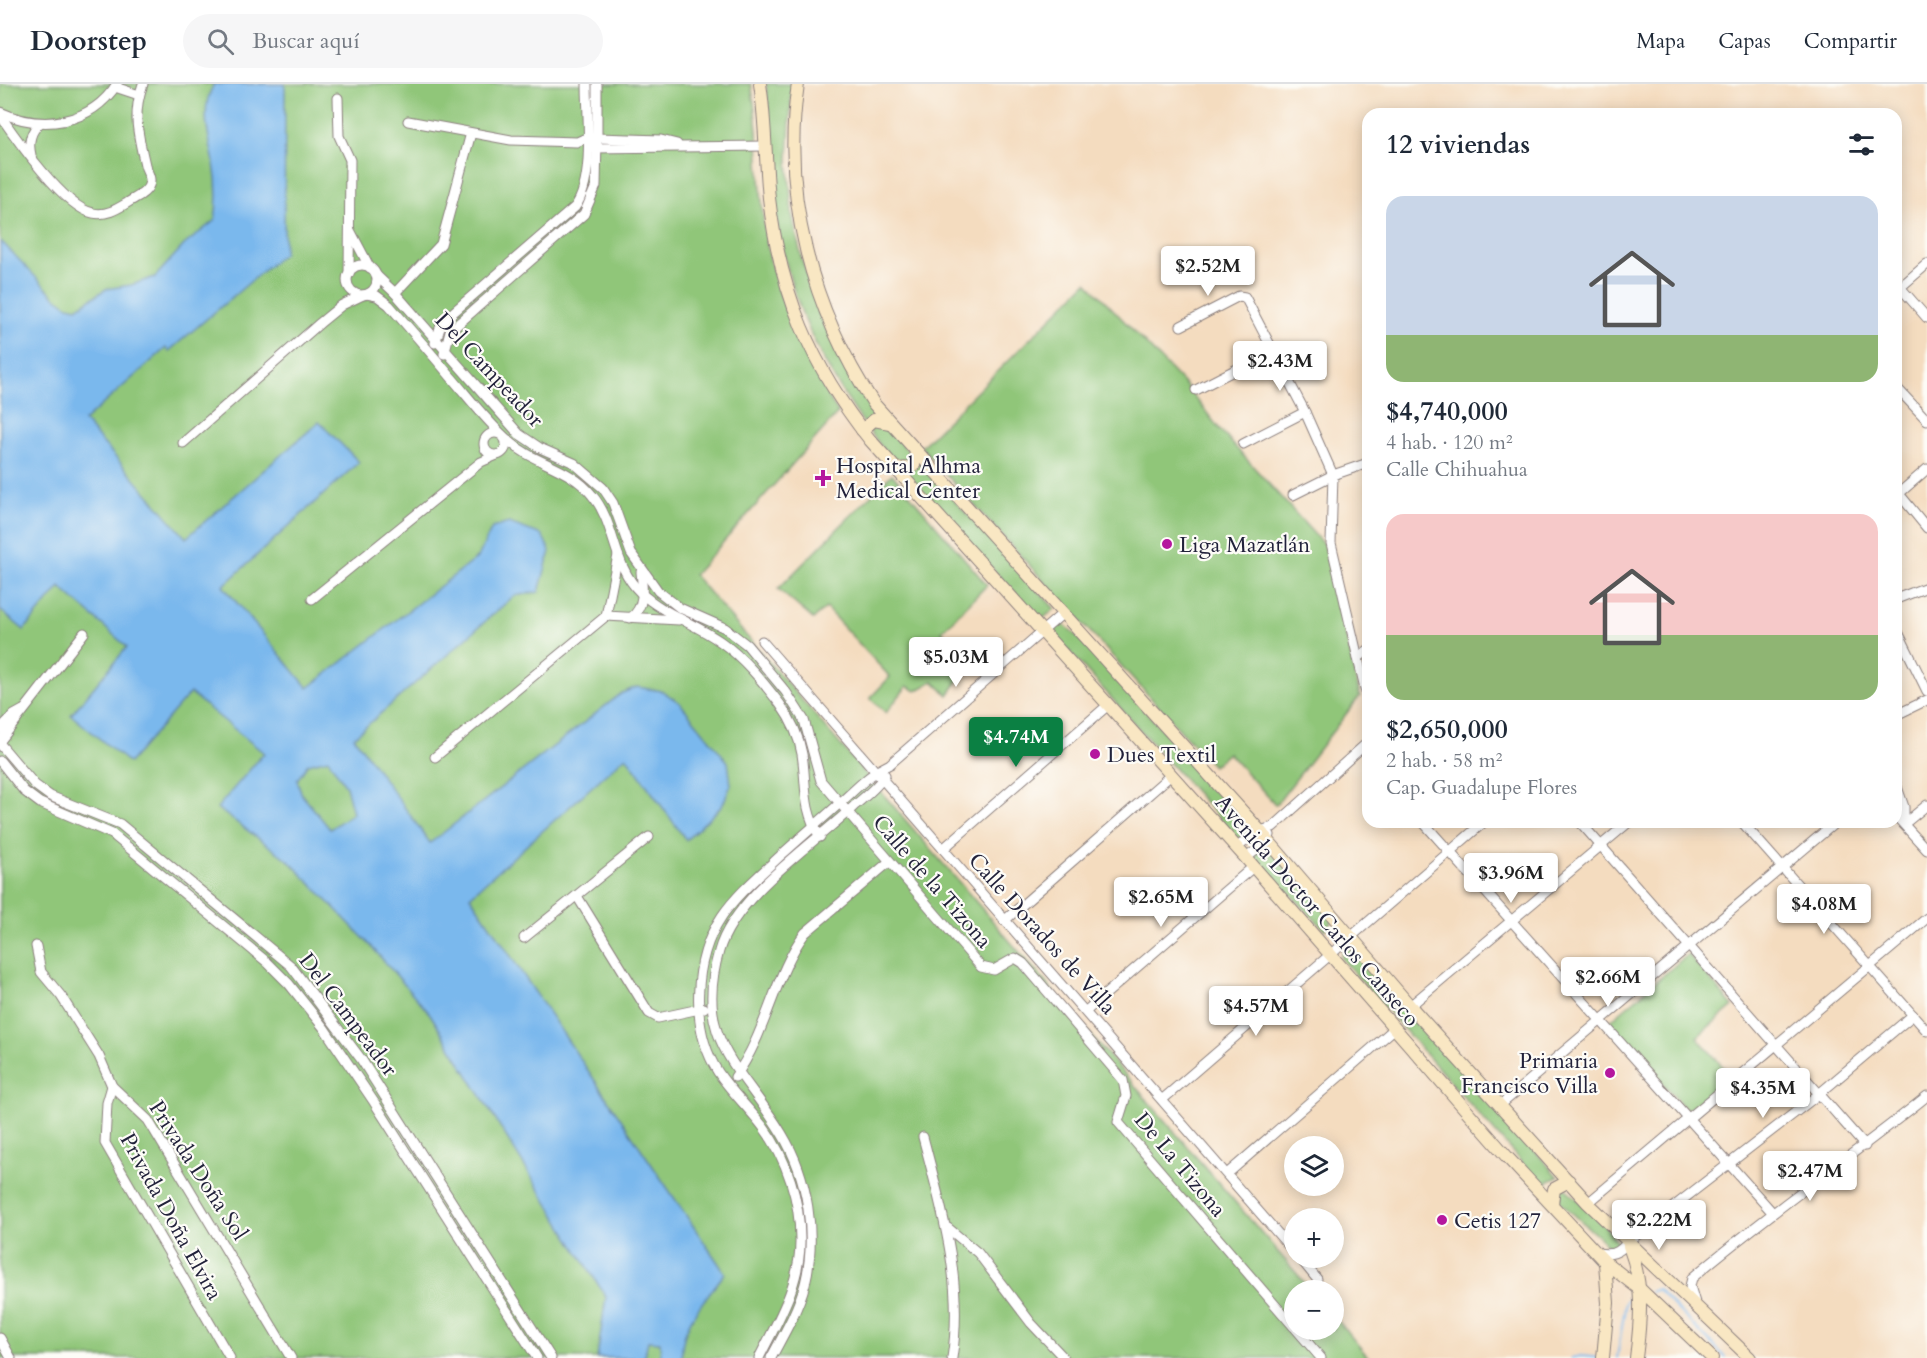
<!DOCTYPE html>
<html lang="es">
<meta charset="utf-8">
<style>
body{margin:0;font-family:Cardo,serif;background:#f6f6f7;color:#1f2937;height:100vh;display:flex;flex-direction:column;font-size:22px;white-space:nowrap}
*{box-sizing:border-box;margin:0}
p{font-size:20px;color:#747a83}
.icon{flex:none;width:33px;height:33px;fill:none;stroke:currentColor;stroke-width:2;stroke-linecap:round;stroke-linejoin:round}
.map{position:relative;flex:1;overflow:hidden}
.details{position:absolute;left:1362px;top:24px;width:540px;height:720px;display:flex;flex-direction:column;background:#fff;border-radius:18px;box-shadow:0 3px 15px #0003}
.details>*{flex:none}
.buttons{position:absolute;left:1284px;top:1052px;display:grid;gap:12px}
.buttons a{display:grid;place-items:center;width:60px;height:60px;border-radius:50%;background:#fff;box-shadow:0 3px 15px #0003;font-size:30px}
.price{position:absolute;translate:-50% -51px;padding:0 14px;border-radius:6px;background:#fff;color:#222;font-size:20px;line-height:39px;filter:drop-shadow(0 2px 3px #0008)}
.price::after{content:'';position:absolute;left:50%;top:36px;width:18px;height:14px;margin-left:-9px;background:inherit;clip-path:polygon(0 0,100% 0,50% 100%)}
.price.selected{background:#0b8043;color:#fff}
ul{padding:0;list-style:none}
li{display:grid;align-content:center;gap:12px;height:318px;padding:0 24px}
li span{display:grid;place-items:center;height:186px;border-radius:18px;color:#555}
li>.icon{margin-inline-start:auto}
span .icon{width:108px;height:108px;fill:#fffc;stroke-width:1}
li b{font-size:26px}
h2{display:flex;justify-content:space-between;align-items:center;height:72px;padding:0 24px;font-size:26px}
header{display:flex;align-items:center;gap:36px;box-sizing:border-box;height:84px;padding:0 30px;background:#fff;border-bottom:2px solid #e0e1e3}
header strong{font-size:28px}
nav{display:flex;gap:33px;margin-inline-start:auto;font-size:21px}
.search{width:420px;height:54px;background:#f6f6f7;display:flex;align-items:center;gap:15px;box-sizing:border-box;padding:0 21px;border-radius:33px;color:#747a83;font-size:22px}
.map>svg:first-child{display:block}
.green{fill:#90c679;stroke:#59745a;stroke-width:1.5}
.water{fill:#7ab8ed;stroke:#4e6d94;stroke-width:1.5;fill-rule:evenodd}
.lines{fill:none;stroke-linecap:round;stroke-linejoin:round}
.stream{stroke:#7ab8ed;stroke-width:2}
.minor-casing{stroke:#8b7f7d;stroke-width:11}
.secondary-casing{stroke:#8b7f7d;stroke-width:14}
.minor{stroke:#fff;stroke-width:9}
.secondary{stroke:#f9e7c3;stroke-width:12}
.poi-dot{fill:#b5179e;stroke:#fdfcf7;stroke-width:2}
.labels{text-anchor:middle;stroke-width:4.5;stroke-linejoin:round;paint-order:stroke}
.street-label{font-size:22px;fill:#22223b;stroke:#fdfcf7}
.poi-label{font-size:22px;fill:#22223b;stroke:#fdfcf7;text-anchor:start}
</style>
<header>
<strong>Doorstep</strong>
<div class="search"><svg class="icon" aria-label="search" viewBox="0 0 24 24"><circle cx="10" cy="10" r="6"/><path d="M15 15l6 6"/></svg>Buscar aquí</div>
<nav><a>Mapa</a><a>Capas</a><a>Compartir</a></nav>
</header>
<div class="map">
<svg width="1927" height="1274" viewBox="0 0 1927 1274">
<rect width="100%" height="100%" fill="#fdfcf7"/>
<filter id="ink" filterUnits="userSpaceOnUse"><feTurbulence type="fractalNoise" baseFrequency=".0167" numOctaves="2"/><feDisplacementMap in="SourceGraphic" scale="12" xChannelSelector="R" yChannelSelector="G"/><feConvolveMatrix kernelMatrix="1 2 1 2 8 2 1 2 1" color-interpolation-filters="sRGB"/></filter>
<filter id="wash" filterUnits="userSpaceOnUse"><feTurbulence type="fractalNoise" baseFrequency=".008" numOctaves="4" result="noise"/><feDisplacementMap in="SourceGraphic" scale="24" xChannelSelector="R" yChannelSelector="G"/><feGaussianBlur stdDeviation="1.35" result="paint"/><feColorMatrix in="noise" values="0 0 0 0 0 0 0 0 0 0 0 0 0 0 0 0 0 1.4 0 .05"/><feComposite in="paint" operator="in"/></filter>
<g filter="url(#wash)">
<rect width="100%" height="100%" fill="#f4dcbf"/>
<!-- green -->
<g class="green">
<path d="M0,0H751C763,62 756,127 773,187C787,238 811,284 838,329L694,491L1311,1206H1294V1245H1334V1232L1369,1274H0Z"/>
<path d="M766,0H792L788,76L792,130L802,176L818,222L888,345L1055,525L1041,536C944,432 828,332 789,190C782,166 776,138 773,114C769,76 771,38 766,0Z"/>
<path d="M1087,198L1186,302L1221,347L1325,462L1360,612L1276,721L1228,669L1213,682L921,363Z"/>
<path d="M892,390L987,501L942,547L968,583L948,611L933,597L916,607L907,602L886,629L870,614L890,593L826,524L813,535L778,505Z"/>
<path d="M1057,538L1062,539L1076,551L1255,747L1238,755L1061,558L1050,544Z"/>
<path d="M1267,761L1335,834L1325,846L1252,771Z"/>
<path d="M1349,864L1408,924L1558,1093L1547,1098L1546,1106L1342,875L1341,869L1344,865Z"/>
<path d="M1688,870L1733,922L1697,953L1730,991L1687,1027L1609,938Z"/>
<path d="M1565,1104L1602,1138L1620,1162L1614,1167L1557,1115L1558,1105Z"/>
</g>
<!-- water -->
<path class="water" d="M214,0H285L284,169L169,267L166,264L84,337L186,454L319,338L359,378L223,502L308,604L478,473L492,444L509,439L542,451L550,467L539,508L514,512L354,653L430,759L622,609L637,603L662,607L680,619L728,678L731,701L722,722L686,756L626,672L470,812L725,1189C706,1215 679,1241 682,1274H661L660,1258L648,1257L644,1274H597L606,1213L430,930L371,862L288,776L217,724L264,669L190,609L129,679L71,631L127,563L60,503L24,546L0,526V156L54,212L68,222L77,224L106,205L131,201L155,193L184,161L215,136C218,117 217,97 214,79C209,51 199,26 214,0ZM328,675L346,702L353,729L330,745L302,711L297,696L308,680Z"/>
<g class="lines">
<!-- stream -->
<g class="stream">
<path d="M1650,1208L1657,1205L1726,1274"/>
<path d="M1571,1274L1581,1272L1599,1274"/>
<path d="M1617,1274L1626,1217L1636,1213"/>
</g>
</g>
</g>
<g filter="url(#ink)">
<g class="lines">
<defs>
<g id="minor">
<path d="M597,0V54L661,56L677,60"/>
<path d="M115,3L139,11"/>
<path d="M338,14L339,52L350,76L349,190"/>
<path d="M0,28C42,47 90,41 117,0"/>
<path d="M0,31C17,56 65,124 93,129C106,132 117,125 127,119C136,113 148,109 150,98C151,92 146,86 145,81C138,50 132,30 143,0"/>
<path d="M408,37L511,56L577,58L586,54H597L596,102L584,130L450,247L444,270"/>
<path d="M593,64L765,62"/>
<path d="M31,71C28,58 30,48 40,39"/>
<path d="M350,146L370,184"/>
<circle cx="362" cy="196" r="15"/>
<path d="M376,191L395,209L519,350L540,364L574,379L603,404L613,419L631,469L658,507L680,524L725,544L747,561L786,608L804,636L821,697L981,883L994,886L1015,874L1023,879L1123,996L1126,1012L1118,1038L1294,1243"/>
<path d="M1900,203L1927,234"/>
<path d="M1896,207L1927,180"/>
<path d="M395,209L441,160L471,49"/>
<path d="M367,210L377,212L389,221C410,245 431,269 451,293C470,315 487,338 509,357C534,380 570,383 592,411C616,439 612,481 640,508C663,530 695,539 721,558C744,574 763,598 780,620C790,634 799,652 802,670C807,702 802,724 820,753"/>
<path d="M1181,242L1239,212L1245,213L1305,328L1333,391L1331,459L1368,617"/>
<path d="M435,259L442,238L575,123C595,96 587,34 587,0"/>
<path d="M1896,303L1927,336"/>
<path d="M1196,306L1274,266"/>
<circle cx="495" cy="360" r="11"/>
<path d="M183,359L320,239L342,221L363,211"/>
<path d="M1243,360L1305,328"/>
<path d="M1896,406L1927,444"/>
<path d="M1293,411L1333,391L1368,379"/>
<path d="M1896,412L1927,385"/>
<path d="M312,515L481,378L497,371"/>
<path d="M1896,515L1927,503"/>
<path d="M606,532L679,536"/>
<path d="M606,532L618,471"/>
<path d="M630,534C645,525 643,504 641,488"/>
<path d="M1896,544L1927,607"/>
<path d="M762,557L1294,1168"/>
<path d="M1358,574L1368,566"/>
<path d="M1896,631L1927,616"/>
<path d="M0,645L14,631L23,626"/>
<path d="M0,657L84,549"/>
<path d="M0,660L35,701L50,712L120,740L291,882L361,975L551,1274"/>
<path d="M435,673L606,532"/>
<path d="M0,677L24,707L40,719L112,750L267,878L289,900L324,944L374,1018L537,1274"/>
<path d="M1896,700L1904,723V740"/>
<path d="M1896,732L1927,766"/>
<path d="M1423,738L1772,1128"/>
<path d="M1580,738L1865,1062"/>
<path d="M1742,738L1927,947"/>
<path d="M1904,740L1927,721"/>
<path d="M1237,763L1260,747L1273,743L1368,658"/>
<path d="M943,765L1107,622"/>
<path d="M1246,774L1268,757L1270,751"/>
<path d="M577,812L649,929L658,934L704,924"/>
<path d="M1004,837L1171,691"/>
<path d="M524,854L649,753"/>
<path d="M36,862L41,888L61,912L99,972L112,1002L148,1036L291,1274"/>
<path d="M1410,922L1629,738"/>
<path d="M1086,927L1253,783"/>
<path d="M735,993C767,949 774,891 805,849L889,778"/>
<path d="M112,1002L107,1019L105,1059L230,1274"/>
<path d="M1163,1015L1484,738"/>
<path d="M1499,1022L1836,738"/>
<path d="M923,1053C942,1125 964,1199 952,1274"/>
<path d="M1227,1090L1394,945"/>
<path d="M1588,1119L1927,834"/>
<path d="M948,1144L978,1169L1031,1239L1064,1274"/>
<path d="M1597,1169C1612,1171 1618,1170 1628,1158L1819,1010L1913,931"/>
<path d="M1299,1173L1317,1195"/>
<path d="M1696,1222L1690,1202L1692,1194C1768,1129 1850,1074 1927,1012"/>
<path d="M1296,1245L1321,1274"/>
<path d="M0,1254L11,1274"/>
<path d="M759,1274C778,1236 801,1199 800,1155C800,1117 787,1075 764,1044C750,1025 731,1008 718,988C690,944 693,875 722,832C738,809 759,792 779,773C799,755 820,737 840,719C857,704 870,689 890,680L1062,530"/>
<path d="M771,1274C784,1250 798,1226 805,1200C817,1151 808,1093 782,1050C742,983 693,957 719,867C734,813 812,761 853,723C864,713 878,703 885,691"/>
</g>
<g id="secondary">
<path d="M760,0C766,38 765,76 769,114C780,209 811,282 870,356L1246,774L1508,1074L1605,1178L1642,1207L1712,1274"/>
<path d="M798,0C781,113 812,226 874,320L1260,747L1410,922L1588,1119L1750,1274"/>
<path d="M862,346L874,336L890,339"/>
<path d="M895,385L909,384L914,381L916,367"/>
<path d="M1552,1120L1554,1105L1569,1097"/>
<path d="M1629,1162C1644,1201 1641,1234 1636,1274"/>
<path d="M1603,1274L1608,1219L1605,1178"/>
</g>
</defs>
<!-- minor casing -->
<use href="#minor" class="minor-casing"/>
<!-- secondary casing -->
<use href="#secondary" class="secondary-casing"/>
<!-- minor -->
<use href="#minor" class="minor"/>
<!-- secondary -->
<use href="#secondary" class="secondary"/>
</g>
</g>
<!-- markers -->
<g class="poi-dot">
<path d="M820 385h6v6h6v6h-6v6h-6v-6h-6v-6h6z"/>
<circle cx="1167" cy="460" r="6"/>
<circle cx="1095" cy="670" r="6"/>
<circle cx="1610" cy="989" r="6"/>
<circle cx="1442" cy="1136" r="6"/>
</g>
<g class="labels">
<!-- street labels -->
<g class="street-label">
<text transform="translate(490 285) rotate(47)" y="8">Del Campeador</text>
<text transform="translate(933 797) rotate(49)" y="8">Calle de la Tizona</text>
<text transform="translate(1318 826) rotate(49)" y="8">Avenida Doctor Carlos Canseco</text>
<text transform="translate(1043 849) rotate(48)" y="8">Calle Dorados de Villa</text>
<text transform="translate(349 930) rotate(53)" y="8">Del Campeador</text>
<text transform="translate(1181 1080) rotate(50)" y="8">De La Tizona</text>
<text transform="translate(199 1086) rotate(57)" y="8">Privada Doña Sol</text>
<text transform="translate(172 1132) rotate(61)" y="8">Privada Doña Elvira</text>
</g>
<!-- poi labels -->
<g class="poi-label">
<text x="836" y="389">Hospital Alhma<tspan x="836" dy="25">Medical Center</tspan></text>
<text x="1179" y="468">Liga Mazatlán</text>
<text x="1107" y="678">Dues Textil</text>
<text x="1598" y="984" text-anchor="end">Primaria<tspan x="1598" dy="25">Francisco Villa</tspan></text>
<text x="1454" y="1144">Cetis 127</text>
</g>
</g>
</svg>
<div class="buttons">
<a><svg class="icon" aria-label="layers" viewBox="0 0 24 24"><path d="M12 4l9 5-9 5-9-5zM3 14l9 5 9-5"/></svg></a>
<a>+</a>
<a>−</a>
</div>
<b class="price" style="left:1208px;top:213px">$2.52M</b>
<b class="price" style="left:1280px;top:308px">$2.43M</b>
<b class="price" style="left:956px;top:604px">$5.03M</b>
<b class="price selected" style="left:1016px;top:684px">$4.74M</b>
<b class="price" style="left:1511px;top:820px">$3.96M</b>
<b class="price" style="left:1161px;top:844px">$2.65M</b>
<b class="price" style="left:1824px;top:851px">$4.08M</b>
<b class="price" style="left:1608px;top:924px">$2.66M</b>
<b class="price" style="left:1256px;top:953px">$4.57M</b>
<b class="price" style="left:1763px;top:1035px">$4.35M</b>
<b class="price" style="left:1810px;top:1118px">$2.47M</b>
<b class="price" style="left:1659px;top:1167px">$2.22M</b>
<section class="details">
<h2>12 viviendas<svg class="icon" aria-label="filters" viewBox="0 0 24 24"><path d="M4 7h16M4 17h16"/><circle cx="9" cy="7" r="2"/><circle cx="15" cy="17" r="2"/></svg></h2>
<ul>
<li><span style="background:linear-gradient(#c9d6e8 75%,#8fb573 0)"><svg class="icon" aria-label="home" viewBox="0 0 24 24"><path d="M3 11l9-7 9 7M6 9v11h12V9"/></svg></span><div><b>$4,740,000</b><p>4 hab. · 120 m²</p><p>Calle Chihuahua</p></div></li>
<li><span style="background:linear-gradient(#f6c9c9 65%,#8fb573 0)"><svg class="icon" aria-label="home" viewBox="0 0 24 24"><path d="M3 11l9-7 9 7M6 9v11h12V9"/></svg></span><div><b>$2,650,000</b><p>2 hab. · 58 m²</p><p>Cap. Guadalupe Flores</p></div></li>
</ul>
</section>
</div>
